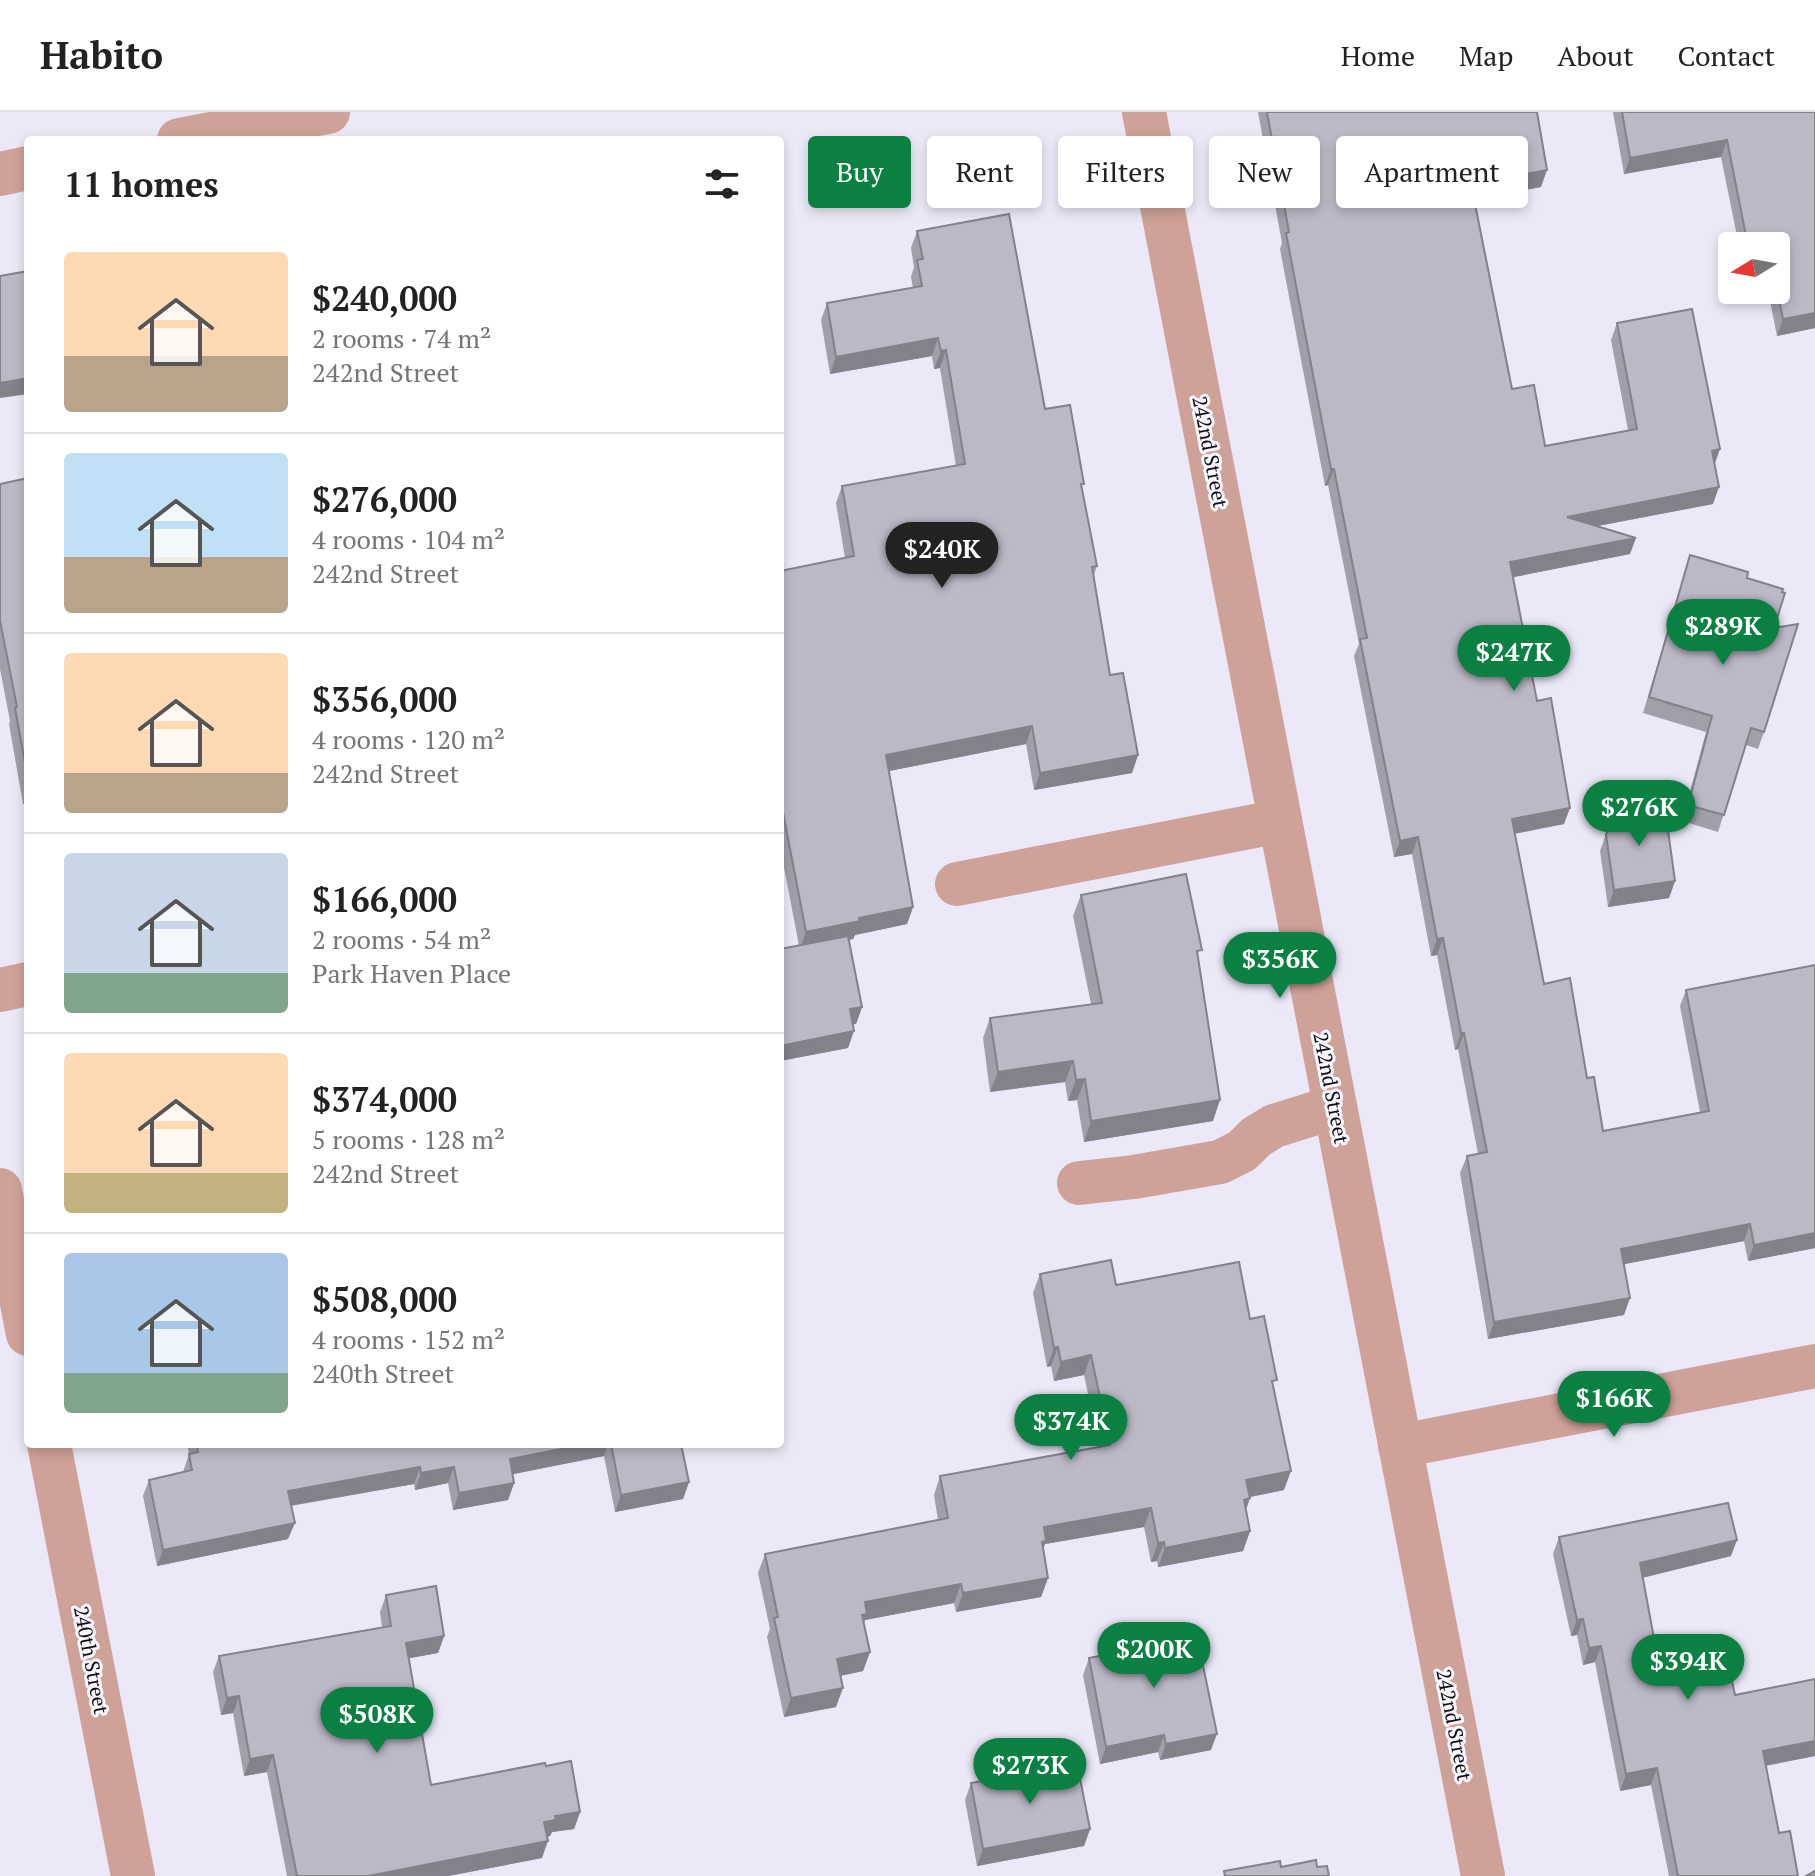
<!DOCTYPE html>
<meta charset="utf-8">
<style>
body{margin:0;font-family:"PT Serif",serif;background:#f2f2f2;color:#222;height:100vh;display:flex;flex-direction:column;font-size:30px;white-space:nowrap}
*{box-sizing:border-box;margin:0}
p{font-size:26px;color:#767676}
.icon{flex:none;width:44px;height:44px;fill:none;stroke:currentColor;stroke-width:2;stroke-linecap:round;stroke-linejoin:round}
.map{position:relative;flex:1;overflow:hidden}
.panel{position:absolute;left:24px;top:24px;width:760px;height:1312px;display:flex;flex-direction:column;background:#fff;border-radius:8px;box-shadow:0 4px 12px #0003}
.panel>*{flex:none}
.top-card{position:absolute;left:808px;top:24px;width:760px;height:72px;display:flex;gap:16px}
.needle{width:52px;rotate:259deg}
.fabs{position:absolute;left:1718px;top:120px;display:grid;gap:16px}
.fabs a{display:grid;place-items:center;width:72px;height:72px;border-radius:8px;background:#fff;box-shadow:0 4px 12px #0003;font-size:40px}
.price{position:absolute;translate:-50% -68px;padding:0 18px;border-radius:28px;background:#0b8043;color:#fff;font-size:26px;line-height:52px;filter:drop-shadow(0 2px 4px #0008)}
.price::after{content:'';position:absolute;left:50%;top:48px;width:24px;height:18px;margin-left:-12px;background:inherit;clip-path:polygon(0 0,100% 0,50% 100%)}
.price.current{background:#222;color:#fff}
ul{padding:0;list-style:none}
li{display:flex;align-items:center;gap:24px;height:200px;padding:0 40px}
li+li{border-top:2px solid #e0e0e0}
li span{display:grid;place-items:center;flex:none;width:224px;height:160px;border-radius:8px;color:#555}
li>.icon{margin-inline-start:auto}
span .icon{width:96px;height:96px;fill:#fffc;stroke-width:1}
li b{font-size:34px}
h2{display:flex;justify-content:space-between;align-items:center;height:96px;padding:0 40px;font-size:34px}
.chip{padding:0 28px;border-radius:8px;background:#fff;box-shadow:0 4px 12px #0003;font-size:28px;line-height:72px}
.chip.current{background:#0b8043;color:#fff}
header{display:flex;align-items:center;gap:48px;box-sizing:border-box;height:112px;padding:0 40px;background:#fff;border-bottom:2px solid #e0e0e0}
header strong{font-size:38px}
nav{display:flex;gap:44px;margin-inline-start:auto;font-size:28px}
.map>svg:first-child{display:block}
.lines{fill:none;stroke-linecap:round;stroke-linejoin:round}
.minor{stroke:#cfa299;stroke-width:44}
.wall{fill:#a29eaa}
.shaded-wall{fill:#84818b}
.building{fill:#bcb8c6;stroke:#84818b;stroke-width:2}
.labels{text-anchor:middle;stroke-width:6;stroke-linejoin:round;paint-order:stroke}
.street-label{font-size:20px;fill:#0e0d12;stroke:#f8f7fe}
</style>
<header>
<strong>Habito</strong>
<nav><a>Home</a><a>Map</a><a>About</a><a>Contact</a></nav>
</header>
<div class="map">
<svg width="1815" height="1764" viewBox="0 0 1815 1764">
<rect width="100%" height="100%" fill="#ebe9f8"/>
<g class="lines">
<!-- minor -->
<g class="minor">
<path d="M1144,0L1483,1764"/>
<path d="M179,28L328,0"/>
<path d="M0,62L28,56"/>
<path d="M957,772L1280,709"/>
<path d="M0,878L28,872"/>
<path d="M1079,1071L1134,1065L1220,1050L1242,1039L1256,1025L1274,1014L1335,995"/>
<path d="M0,1078L28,1222"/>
<path d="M49,1332L133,1764"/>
<path d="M1400,1334L1815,1254"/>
</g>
</g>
<!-- wall -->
<g class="wall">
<path d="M1258,0H1537L1541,75L1474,87L1512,277L1545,334L1628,318L1611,228L1617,211L1714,352L1713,392L1597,414L1630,442L1513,465L1537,589L1564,712L1515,722L1544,872L1587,966L1603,1019L1700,1000L1680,894L1686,878L1815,853V1136L1748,1149L1744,1129L1624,1152V1203L1488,1227L1460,1061L1467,1044L1478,1042L1458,937L1455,938L1437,843L1431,844L1412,742L1394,745L1354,544L1359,532L1328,373L1325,374L1280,137L1282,131Z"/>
<path d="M1613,0H1815V216L1777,224L1768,179L1749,183L1748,178H1776V134H1739L1721,45L1624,62Z"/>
<path d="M917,119L1045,297L1082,377L1097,454L1094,463L1110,563L1138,643L1132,661L1034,678L1026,632L889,659L913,795L907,812L855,823L853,827L849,828L862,895L856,912H853L848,936L780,949V837L799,834L780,734V459L845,446L836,391L842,374L956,354L940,256L934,257L932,244L830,262L821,208L827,191L913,176L911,165L914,155L911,136Z"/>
<path d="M28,366V691L23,692L9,612L10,609L0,557V372Z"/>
<path d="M1690,443L1747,466L1764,620L1758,637L1746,633L1718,720L1682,709L1706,620L1643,601Z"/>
<path d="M1614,699L1675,769L1669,786L1608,795L1600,739Z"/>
<path d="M1081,783L1198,847L1213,1009L1084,1030L1077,988L1068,989L1065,970L990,980L983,926L990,906L1091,892L1073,804Z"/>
<path d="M1040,1162L1116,1173L1250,1207L1274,1277L1284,1378L1250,1385L1246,1398L1250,1419L1243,1439L1158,1455L1157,1449L1151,1450L1144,1415L1045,1432L1043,1438L1048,1466L1041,1485L956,1500L954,1491L865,1508L864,1511L870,1540L863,1559L840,1564L836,1595L784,1605L767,1525L770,1517L758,1461L765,1442L938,1408L934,1383L940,1364L1099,1335L1084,1263L1054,1269L1051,1254L1047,1255L1033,1181Z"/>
<path d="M187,1332H681L689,1370L683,1387L615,1400L604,1344L512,1362L514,1371L508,1388L453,1398L448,1371L415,1378L414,1372L291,1394L288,1427L157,1454L143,1384L149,1368L183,1360L189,1342Z"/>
<path d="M1559,1425L1731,1444L1642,1466L1656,1537L1735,1583L1815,1644L1766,1654L1779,1721L1798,1764H1669L1651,1673L1620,1679L1595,1550L1583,1553L1577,1523L1571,1524L1553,1442Z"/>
<path d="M386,1483L444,1524L438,1541L408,1546L431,1673L546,1654L580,1700L574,1717L552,1720L550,1724L547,1725L542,1746L448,1764H287L267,1660L244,1664L233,1601L221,1603L213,1560L219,1544L382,1515L380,1500Z"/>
<path d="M1122,1529L1211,1638L1160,1648L1158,1640L1100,1652L1083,1563L1089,1546L1118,1541Z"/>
<path d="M971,1671L1090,1717L1084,1734L977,1754L965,1688Z"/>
</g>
<!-- shaded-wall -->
<g class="shaded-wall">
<path d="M1727,28L1721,45L1624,62L1630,46Z"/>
<path d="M1547,58L1541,75L1465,89L1471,72Z"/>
<path d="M1751,178H1769L1768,179L1749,183Z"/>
<path d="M1815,201V216L1777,224L1783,207Z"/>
<path d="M938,226L932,244L830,262L836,245Z"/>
<path d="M946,238L940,256L934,257L941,239Z"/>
<path d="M28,266V282L0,286V271Z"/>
<path d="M1720,337L1714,354L1712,339Z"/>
<path d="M1331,357H1334L1328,373L1325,374Z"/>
<path d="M1719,375L1713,392L1561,421L1567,405Z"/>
<path d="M1636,426L1630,442L1504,467L1510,450Z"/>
<path d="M1032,614L1026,632L879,661L886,643Z"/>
<path d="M1138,643L1132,661L1034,678L1040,661Z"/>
<path d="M28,679V691L23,692Z"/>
<path d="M1570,696L1564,712L1506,723L1512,707Z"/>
<path d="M1418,725L1412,742L1394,745L1400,729Z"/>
<path d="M1675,769L1669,786L1608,795L1614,778Z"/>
<path d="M913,795L907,812L855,823L853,827L800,837L806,820L859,806Z"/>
<path d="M1443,826L1437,843L1431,844L1437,827Z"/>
<path d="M862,895L856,912L844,914L850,897Z"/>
<path d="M854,919L848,936L780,949V934Z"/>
<path d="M1461,921H1464L1458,937L1455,938Z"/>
<path d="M1073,949L1065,970L990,980L998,960Z"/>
<path d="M1085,967L1077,988L1068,989L1076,968Z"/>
<path d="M1220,988L1213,1009L1084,1030L1091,1009Z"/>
<path d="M1750,1112L1744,1129L1615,1154L1621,1137Z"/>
<path d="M1815,1121V1136L1748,1149L1754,1133Z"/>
<path d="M1630,1186L1624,1203L1488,1227L1494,1210Z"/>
<path d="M1058,1235L1051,1254L1047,1255L1054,1236Z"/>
<path d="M1091,1243L1084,1263L1054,1269L1061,1250Z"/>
<path d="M587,1332H608L604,1344L504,1364L510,1347Z"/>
<path d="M420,1355L414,1372L282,1395L288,1379Z"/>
<path d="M454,1355L448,1371L415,1378L421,1361Z"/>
<path d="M1291,1359L1284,1378L1239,1387L1246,1368Z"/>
<path d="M689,1370L683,1387L615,1400L621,1383Z"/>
<path d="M514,1371L508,1388L453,1398L459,1381Z"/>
<path d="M1250,1386L1243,1406L1244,1388Z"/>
<path d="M1151,1396L1144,1415L1045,1432L1039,1448L1044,1415Z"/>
<path d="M295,1411L288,1427L157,1454L163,1438Z"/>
<path d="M1250,1419L1243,1439L1158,1455L1165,1436Z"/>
<path d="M1737,1428L1731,1444L1633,1468L1640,1451Z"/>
<path d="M1164,1430L1157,1449L1151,1450L1158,1431Z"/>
<path d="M1048,1466L1041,1485L956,1500L963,1481Z"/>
<path d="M961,1472L954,1491L865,1508L860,1522L865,1490Z"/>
<path d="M1583,1507L1577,1523L1571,1524L1577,1508Z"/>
<path d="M444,1524L438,1541L400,1548L406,1531Z"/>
<path d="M1601,1534L1595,1550L1583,1553L1589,1536Z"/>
<path d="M870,1540L863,1559L830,1566L837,1547Z"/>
<path d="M843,1576L836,1595L784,1605L791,1586Z"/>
<path d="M239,1584L233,1601L221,1603L227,1586Z"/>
<path d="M1217,1622L1211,1638L1160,1648L1166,1632Z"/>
<path d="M1164,1623L1158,1640L1100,1652L1106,1635Z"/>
<path d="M1815,1629V1644L1757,1655L1763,1639Z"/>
<path d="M273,1643L267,1660L244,1664L250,1647Z"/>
<path d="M1657,1656L1651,1673L1620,1679L1626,1662Z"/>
<path d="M580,1700L574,1717L552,1720L550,1724L538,1727L544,1710L555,1704Z"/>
<path d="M1090,1717L1084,1734L977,1754L983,1737Z"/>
<path d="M548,1729L542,1746L448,1764H368Z"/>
</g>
<!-- building -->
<g class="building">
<path d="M1267,0H1537L1547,58L1471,72L1512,277L1534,273L1545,334L1637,317L1617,211L1692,197L1720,337L1712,339L1719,375L1567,405L1636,426L1510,450L1537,589L1551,586L1570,696L1512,707L1544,872L1570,866L1587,966L1594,965L1603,1019L1709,999L1686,878L1815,853V1121L1754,1133L1750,1112L1621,1137L1630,1186L1494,1210L1467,1044L1487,1040L1464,921H1461L1443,826L1437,827L1418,725L1400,729L1360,527L1367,526L1334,357H1331L1286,121L1289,120Z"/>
<path d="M1622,0H1815V201L1783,207L1776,173V134H1748L1727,28L1630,46Z"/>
<path d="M1009,102L1045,297L1070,293L1084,372H1081L1097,454L1092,455L1110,563L1123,561L1138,643L1040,661L1032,614L886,643L913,795L859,806L860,809L806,820L781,690H780V459L854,444L842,374L965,352L946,238L941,239L938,226L836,245L827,191L922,174L917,148L923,147L917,119Z"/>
<path d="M28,159V266L0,271V164Z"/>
<path d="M28,366V667L15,596L17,595L0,509V372Z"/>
<path d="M1690,443L1748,460L1747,466L1783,477L1782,480L1785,481L1774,516L1798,512L1764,620L1751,616L1724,703L1688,693L1712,604L1649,585Z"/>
<path d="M1661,693L1664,712L1667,711L1675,769L1614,778L1606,723L1614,699Z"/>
<path d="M1186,762L1202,838L1197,839L1220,988L1091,1009L1085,967L1076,968L1073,949L998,960L990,906L1102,891L1081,783Z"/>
<path d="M848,824L862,895L850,897L854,919L780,934V837Z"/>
<path d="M1111,1148L1116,1173L1239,1150L1250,1207L1264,1204L1277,1268L1272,1269L1291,1359L1246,1368L1250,1386L1244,1388L1250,1419L1165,1436L1164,1430L1158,1431L1151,1396L1044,1415L1046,1429L1042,1430L1048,1466L963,1481L961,1472L865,1490L867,1502L862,1503L870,1540L837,1547L843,1576L791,1586L774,1506L778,1505L765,1442L948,1406L940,1364L1110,1333L1091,1243L1061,1250L1058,1235L1054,1236L1040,1162Z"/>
<path d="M197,1332H587L510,1347L514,1371L459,1381L454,1355L421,1361L420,1355L288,1379L295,1411L163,1438L149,1368L192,1358L189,1342L198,1340Z"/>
<path d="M611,1332H681L689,1370L621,1383Z"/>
<path d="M1728,1391L1737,1428L1640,1451L1656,1537L1722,1523L1735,1583L1815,1567V1629L1763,1639L1779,1721L1790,1719L1798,1764H1678L1657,1656L1626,1662L1601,1534L1589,1536L1583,1507L1577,1508L1559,1425Z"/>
<path d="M436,1474L444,1524L406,1531L431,1673L545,1651L546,1654L571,1649L580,1700L555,1704L556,1708L544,1710L548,1729L368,1764H297L273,1643L250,1647L239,1584L227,1586L219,1544L391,1514L386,1483Z"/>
<path d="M1195,1514L1217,1622L1166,1632L1164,1623L1106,1635L1089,1546L1124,1539L1122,1529Z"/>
<path d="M1077,1651L1090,1717L983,1737L971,1671Z"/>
<path d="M1316,1748L1317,1755L1327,1754L1329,1764H1225L1224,1759L1280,1749L1281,1755Z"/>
<path d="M1815,1759V1764H1806Z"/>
</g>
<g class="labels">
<!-- street labels -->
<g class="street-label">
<text transform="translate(1210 340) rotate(79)" y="7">242nd Street</text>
<text transform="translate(1331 976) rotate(79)" y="7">242nd Street</text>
<text transform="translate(91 1548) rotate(79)" y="7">240th Street</text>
<text transform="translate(1454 1613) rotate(79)" y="7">242nd Street</text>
</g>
</g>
</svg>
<div class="fabs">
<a><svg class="needle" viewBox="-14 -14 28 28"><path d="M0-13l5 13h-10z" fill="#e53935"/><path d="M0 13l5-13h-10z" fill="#767676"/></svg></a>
</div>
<b class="price current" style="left:942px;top:478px">$240K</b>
<b class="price" style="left:1723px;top:555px">$289K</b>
<b class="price" style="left:1514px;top:581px">$247K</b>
<b class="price" style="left:1639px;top:736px">$276K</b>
<b class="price" style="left:1280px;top:888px">$356K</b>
<b class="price" style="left:1614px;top:1327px">$166K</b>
<b class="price" style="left:1071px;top:1350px">$374K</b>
<b class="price" style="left:1154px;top:1578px">$200K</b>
<b class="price" style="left:1688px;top:1590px">$394K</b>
<b class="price" style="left:377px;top:1643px">$508K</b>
<b class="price" style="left:1030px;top:1694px">$273K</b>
<div class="top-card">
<a class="chip current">Buy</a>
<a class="chip">Rent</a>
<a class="chip">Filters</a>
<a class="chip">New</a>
<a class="chip">Apartment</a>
</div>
<section class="panel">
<h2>11 homes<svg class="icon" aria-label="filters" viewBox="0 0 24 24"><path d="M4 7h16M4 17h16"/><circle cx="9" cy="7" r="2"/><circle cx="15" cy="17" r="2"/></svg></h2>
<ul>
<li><span style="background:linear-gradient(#ffd9b3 65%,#b9a48a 0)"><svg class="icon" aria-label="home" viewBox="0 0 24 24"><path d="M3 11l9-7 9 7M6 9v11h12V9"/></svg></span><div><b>$240,000</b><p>2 rooms · 74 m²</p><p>242nd Street</p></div></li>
<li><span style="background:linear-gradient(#bfe0f5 65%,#b9a48a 0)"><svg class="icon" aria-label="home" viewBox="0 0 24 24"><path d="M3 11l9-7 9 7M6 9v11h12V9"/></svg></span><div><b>$276,000</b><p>4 rooms · 104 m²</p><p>242nd Street</p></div></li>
<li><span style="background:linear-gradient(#ffd9b3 75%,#b9a48a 0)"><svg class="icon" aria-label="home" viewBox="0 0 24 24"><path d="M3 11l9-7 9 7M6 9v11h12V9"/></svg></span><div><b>$356,000</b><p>4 rooms · 120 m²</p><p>242nd Street</p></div></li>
<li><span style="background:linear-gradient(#c9d6e8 75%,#7fa58c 0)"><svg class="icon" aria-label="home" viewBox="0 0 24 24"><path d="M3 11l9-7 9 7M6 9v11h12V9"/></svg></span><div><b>$166,000</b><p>2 rooms · 54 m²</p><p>Park Haven Place</p></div></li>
<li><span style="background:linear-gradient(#ffd9b3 75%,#c2b280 0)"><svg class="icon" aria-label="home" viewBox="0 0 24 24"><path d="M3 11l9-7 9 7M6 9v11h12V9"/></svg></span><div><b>$374,000</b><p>5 rooms · 128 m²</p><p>242nd Street</p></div></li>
<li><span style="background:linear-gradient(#a9c7e8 75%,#7fa58c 0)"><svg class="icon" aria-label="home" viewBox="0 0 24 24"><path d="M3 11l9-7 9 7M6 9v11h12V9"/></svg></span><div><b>$508,000</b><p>4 rooms · 152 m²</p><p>240th Street</p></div></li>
</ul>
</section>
</div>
